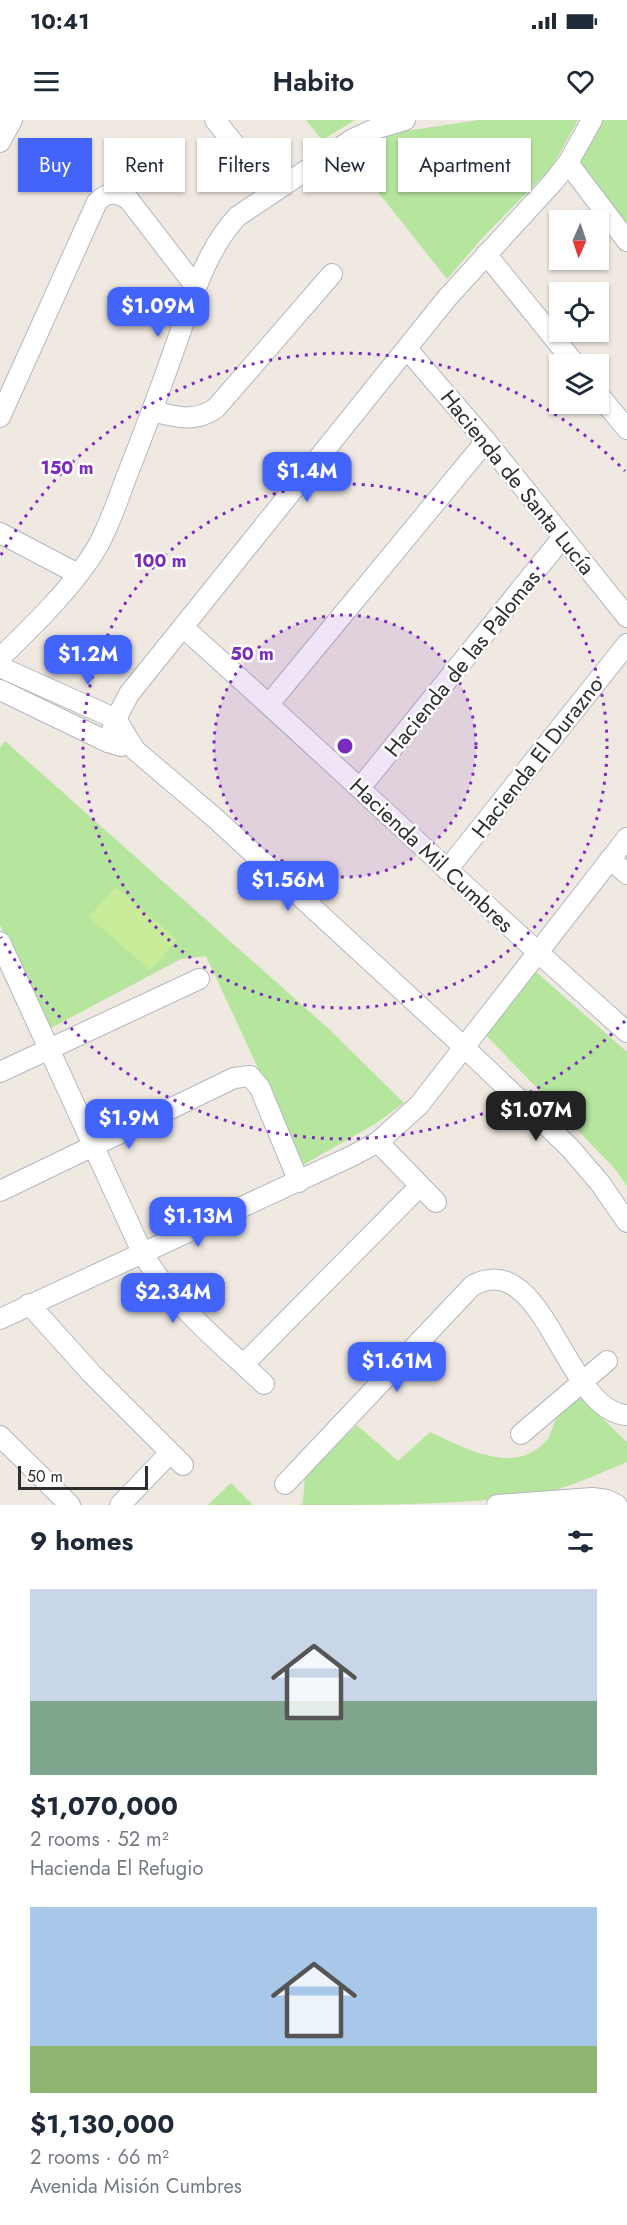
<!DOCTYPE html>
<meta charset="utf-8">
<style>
body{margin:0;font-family:Jost,sans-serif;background:#f2f2f3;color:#1f2937;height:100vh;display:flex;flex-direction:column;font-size:22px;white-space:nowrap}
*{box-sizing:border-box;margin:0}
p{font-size:20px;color:#747a83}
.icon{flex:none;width:33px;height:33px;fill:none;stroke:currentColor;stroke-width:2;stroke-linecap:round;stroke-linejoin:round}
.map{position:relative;height:1385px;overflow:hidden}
.side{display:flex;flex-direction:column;background:#fff;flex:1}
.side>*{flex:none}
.banner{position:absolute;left:18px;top:18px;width:591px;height:54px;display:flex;gap:12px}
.needle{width:39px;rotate:183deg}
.fabs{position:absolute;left:549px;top:90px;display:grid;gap:12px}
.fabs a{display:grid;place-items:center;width:60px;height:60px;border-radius:0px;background:#fff;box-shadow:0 2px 4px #0004;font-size:30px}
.scale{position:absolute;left:18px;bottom:15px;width:130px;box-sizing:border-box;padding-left:6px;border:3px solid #2e2e2e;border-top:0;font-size:16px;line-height:21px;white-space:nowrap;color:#2e2e2e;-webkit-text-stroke:4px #fff;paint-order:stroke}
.price{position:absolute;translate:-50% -51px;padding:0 14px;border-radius:12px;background:#4264fb;color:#fff;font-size:20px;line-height:39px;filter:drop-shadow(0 2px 3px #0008)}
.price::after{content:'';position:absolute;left:50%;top:36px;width:18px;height:14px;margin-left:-9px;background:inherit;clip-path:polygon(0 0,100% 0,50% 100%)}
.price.selected{background:#222;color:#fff}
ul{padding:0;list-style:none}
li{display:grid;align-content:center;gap:12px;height:318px;padding:0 30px}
li span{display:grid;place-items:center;height:186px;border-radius:0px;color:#555}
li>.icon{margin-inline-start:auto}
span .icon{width:108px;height:108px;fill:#fffc;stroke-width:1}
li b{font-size:26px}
h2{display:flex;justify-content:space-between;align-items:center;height:72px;padding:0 30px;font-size:26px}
.tag{padding:0 21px;border-radius:0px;background:#fff;box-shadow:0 2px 4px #0004;font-size:21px;line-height:54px}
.tag.selected{background:#4264fb;color:#fff}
.status{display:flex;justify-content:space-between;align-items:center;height:42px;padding:0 30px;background:#fff;direction:ltr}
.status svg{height:16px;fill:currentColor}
header{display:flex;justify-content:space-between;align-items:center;height:78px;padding:0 30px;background:#fff;font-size:27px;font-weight:600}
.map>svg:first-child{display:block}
.green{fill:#b6e59e}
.pitch{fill:#c9ec9a}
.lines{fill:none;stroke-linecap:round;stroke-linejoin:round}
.minor-casing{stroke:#b4b7c1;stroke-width:22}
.minor{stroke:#fff;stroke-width:20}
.ring{fill:none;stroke:#7b2cbf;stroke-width:3;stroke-dasharray:3 6}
.labels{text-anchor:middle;stroke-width:5;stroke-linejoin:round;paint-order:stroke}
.street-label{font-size:22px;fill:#2e2e2e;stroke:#fff}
.centre{fill:#7b2cbf;stroke:#fff;stroke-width:3}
.ring-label{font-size:18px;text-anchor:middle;font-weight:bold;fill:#7b2cbf;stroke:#fff;stroke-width:5;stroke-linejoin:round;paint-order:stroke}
</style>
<div class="status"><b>10:41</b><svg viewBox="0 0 49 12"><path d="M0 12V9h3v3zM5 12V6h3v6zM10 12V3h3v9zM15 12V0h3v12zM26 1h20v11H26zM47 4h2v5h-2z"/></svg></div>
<header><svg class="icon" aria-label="menu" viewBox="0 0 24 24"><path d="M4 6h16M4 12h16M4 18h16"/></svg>Habito<svg class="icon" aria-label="heart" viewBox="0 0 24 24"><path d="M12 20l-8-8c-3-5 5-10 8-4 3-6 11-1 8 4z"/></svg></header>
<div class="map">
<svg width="627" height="1385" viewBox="0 0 627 1385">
<rect width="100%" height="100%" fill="#efe9e1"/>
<!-- green -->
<g class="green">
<path d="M306,0H355L322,20Z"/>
<path d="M479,0H578L552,47L486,114L447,159L347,33L385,14Z"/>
<path d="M603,0H627V103L579,43Z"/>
<path d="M5,621L330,910L404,983L375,1004L303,1045L206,836L181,839L51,908L0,805V628Z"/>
<path d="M535,851L627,932V1066L615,1049L483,912Z"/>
<path d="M580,1277L627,1322V1342C597,1354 565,1370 533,1375C456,1385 377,1385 300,1385L303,1382L305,1355L357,1305L398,1341L430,1312C465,1328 515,1357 547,1320C551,1315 552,1306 556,1299C561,1291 572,1283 580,1277Z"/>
<path d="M231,1363L253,1385H208Z"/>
</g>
<!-- pitch -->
<path class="pitch" d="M116,767L177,820L150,850L89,797Z"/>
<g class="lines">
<defs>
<g id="minor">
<path d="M215,0L235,25"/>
<path d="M0,22L12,0"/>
<path d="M568,43L627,121"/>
<path d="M486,134L575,244"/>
<path d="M407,229L486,321L627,497"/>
<path d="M598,274L627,309"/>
<path d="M152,291C176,297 195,303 216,288L332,154"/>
<path d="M0,297L97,82C108,71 117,72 129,80L196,167"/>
<path d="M0,413L78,454"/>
<path d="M184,508C333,641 477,780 627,912"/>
<path d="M0,538C31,508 74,466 96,429C109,407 117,382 126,358C145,310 163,262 180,213C193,175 209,125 238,96L353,19L375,9L405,0"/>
<path d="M0,547L116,599L135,630L216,699L465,928L570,1028L600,1063L627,1102"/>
<path d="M0,570L108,622L121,626"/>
<path d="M269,584L486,321"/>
<path d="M108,622L116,599L129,574L447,178L554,61L568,43L592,0"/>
<path d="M360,668L563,417"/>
<path d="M610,739L627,754"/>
<path d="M447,750L627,524"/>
<path d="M0,822L142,1132C172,1185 221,1223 264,1264"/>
<path d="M0,952L199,859"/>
<path d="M378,1022L436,1082"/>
<path d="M0,1071L234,958L250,956L260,968L299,1062"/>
<path d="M29,1184L91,1253L183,1345"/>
<path d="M0,1199L352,1036L378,1022L419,985L627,718"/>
<path d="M244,1244L420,1066"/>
<path d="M521,1314L607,1241"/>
<path d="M0,1316L70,1385"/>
<path d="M285,1364L472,1166C544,1125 565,1292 627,1295"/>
<path d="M120,1385L170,1333"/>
<path d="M497,1385L592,1378L607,1380L617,1385"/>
</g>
</defs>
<!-- minor casing -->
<use href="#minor" class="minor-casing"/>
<!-- minor -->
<use href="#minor" class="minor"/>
</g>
<!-- distance rings -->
<circle cx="345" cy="626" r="131" fill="#7b2cbf" fill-opacity=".12"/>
<g class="ring">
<circle cx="345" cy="626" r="131"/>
<circle cx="345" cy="626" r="262"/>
<path d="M625 901A393 393 0 0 1 1 817M1 435A393 393 0 0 1 625 351"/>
</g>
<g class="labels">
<!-- street labels -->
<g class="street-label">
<text transform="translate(518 362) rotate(51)" y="8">Hacienda de Santa Lucía</text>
<text transform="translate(462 543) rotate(-51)" y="8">Hacienda de las Palomas</text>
<text transform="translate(537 637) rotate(-52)" y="8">Hacienda El Durazno</text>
<text transform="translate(432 735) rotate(43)" y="8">Hacienda Mil Cumbres</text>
</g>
</g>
<circle cx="345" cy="626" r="9" class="centre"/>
<g class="ring-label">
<text x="67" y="354">150 m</text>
<text x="160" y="447">100 m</text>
<text x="252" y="540">50 m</text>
</g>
</svg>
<div class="fabs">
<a><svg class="needle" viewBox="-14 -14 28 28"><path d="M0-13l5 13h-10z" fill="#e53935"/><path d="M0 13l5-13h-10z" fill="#747a83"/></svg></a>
<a><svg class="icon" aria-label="locate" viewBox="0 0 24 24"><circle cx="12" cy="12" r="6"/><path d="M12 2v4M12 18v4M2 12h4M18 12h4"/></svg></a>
<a><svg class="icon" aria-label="layers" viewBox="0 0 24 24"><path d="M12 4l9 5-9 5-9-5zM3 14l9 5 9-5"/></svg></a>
</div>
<div class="scale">50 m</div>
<b class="price" style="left:158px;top:218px">$1.09M</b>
<b class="price" style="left:307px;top:383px">$1.4M</b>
<b class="price" style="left:88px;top:566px">$1.2M</b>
<b class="price" style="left:288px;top:792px">$1.56M</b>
<b class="price selected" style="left:536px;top:1022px">$1.07M</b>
<b class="price" style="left:129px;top:1030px">$1.9M</b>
<b class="price" style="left:198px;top:1128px">$1.13M</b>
<b class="price" style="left:173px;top:1204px">$2.34M</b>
<b class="price" style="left:397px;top:1273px">$1.61M</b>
<div class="banner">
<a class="tag selected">Buy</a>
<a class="tag">Rent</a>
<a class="tag">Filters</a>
<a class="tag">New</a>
<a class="tag">Apartment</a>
</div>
</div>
<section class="side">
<h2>9 homes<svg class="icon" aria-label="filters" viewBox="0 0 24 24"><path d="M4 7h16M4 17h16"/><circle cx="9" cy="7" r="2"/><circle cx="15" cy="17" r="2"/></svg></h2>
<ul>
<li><span style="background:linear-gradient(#c9d6e8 60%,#7fa58c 0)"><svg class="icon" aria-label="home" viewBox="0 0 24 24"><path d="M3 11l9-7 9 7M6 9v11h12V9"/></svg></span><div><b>$1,070,000</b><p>2 rooms · 52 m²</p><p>Hacienda El Refugio</p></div></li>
<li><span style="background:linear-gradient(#a9c7e8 75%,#8fb573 0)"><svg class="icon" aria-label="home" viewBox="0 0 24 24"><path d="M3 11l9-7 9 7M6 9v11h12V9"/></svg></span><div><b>$1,130,000</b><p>2 rooms · 66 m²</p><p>Avenida Misión Cumbres</p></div></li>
</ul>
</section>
